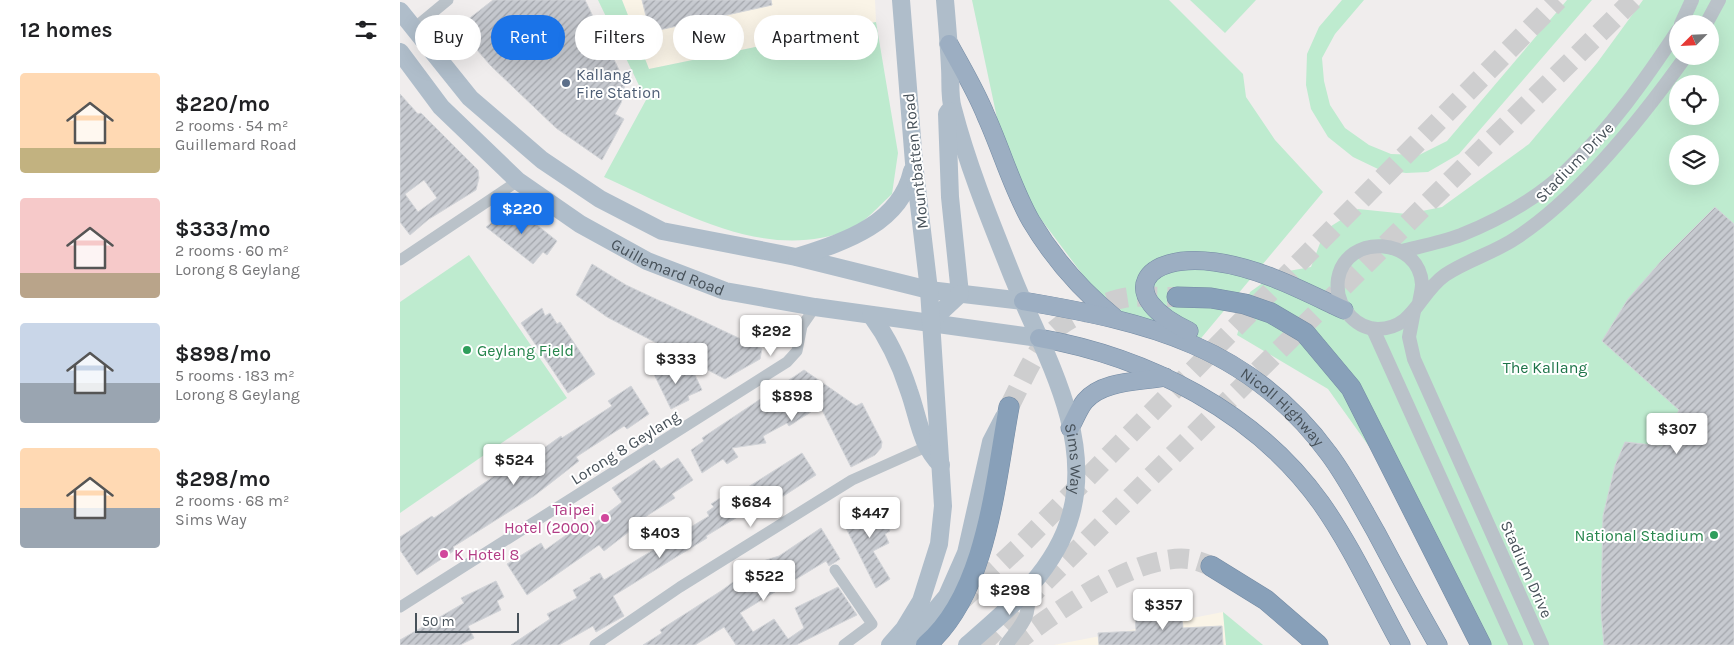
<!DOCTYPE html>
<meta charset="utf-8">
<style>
body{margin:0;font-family:Karla,sans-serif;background:#f2f2f2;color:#202124;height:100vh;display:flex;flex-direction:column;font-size:19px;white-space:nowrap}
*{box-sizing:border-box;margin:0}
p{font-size:16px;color:#757577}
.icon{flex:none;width:28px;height:28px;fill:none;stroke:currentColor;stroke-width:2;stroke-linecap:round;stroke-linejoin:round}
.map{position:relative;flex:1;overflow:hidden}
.details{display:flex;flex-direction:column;background:#fff;width:400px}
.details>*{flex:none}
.banner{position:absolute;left:15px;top:15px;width:475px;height:45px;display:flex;gap:10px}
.needle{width:32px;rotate:246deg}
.tools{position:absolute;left:1269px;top:15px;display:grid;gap:10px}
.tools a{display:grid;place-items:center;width:50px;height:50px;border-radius:50%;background:#fff;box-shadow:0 5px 20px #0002;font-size:25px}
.scale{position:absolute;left:15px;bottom:12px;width:104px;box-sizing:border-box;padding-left:5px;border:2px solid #475159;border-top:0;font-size:14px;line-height:18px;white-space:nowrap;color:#475159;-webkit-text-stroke:4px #fff;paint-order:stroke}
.price{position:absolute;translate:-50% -42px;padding:0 11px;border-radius:5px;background:#fff;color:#222;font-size:16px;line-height:32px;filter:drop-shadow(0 1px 2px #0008)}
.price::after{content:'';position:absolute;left:50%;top:30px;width:15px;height:11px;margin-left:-8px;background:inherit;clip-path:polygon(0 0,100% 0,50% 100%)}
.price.active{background:#1a73e8;color:#fff}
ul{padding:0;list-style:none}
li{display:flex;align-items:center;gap:15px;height:125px;padding:0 20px}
li span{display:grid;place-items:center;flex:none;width:140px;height:100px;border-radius:5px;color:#555}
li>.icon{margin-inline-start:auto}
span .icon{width:60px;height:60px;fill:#fffc;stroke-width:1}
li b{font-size:21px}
h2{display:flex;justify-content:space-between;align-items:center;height:60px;padding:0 20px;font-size:21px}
.chip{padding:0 18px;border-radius:22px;background:#fff;box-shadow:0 5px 20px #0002;font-size:18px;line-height:45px}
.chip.active{background:#1a73e8;color:#fff}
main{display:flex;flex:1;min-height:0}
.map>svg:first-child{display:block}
.commercial{fill:#faf4e7}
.green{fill:#beebcf;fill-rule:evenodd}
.building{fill:url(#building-hatch);stroke:#d2d4d8;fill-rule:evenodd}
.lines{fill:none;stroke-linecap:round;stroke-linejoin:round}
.motorway-tunnel{stroke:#cececf;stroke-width:20;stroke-dasharray:20 10;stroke-linecap:butt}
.trunk-casing{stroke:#748ba4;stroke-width:19}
.motorway-casing{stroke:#748ba4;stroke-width:21}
.minor{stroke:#bac2c9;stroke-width:11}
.tertiary{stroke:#bac2c9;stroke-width:14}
.primary{stroke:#afbdca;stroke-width:18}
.trunk{stroke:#9caec2;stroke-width:18}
.motorway{stroke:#88a0b9;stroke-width:20}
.service-dot{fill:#5c6f8a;stroke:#fff;stroke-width:2}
.leisure-dot{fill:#2e9e5b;stroke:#fff;stroke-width:2}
.hotel-dot{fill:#d1479c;stroke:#fff;stroke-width:2}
.labels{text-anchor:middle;stroke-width:4;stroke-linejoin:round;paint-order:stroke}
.service-label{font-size:16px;fill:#4e5e75;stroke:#fff;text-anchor:start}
.street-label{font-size:16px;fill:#475159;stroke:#fff}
.leisure-label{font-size:16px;fill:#27864d;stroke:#fff;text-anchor:start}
.park-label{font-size:16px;fill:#1e7449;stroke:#fff}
.hotel-label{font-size:16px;fill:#b23c85;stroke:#fff;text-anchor:end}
</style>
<main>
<section class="details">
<h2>12 homes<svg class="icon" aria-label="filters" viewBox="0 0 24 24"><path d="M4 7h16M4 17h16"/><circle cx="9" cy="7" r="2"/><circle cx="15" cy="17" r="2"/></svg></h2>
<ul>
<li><span style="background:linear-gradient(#ffd9b3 75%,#c2b280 0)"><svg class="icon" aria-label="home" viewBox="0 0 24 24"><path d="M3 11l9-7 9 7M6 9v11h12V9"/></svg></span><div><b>$220/mo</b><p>2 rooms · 54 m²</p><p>Guillemard Road</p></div></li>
<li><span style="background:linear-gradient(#f6c9c9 75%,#b9a48a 0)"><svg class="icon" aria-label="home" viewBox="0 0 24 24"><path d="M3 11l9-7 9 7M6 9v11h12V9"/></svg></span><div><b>$333/mo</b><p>2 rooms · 60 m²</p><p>Lorong 8 Geylang</p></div></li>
<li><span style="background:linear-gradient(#c9d6e8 60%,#9aa5b1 0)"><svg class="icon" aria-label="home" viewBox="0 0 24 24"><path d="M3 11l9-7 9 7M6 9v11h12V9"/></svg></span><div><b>$898/mo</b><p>5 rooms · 183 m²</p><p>Lorong 8 Geylang</p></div></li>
<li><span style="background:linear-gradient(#ffd9b3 60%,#9aa5b1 0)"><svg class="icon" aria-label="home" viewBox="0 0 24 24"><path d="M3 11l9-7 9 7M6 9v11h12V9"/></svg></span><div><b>$298/mo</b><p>2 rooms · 68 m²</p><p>Sims Way</p></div></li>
</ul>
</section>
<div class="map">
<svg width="1334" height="645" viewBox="0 0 1334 645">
<defs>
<pattern id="building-hatch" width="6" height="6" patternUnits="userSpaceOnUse" patternTransform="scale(1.25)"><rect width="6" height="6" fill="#c7cad0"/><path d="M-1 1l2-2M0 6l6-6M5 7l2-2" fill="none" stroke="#a3a6ac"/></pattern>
</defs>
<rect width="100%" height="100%" fill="#f0eded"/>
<!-- commercial -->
<g class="commercial">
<path d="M222,0H475L476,22L249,69Z"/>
<path d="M823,612L826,645H654Z"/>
</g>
<!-- green -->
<g class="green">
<path d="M198,0H222L249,69L476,22L498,153L492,194C481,204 463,224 451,229C367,264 280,211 204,177L246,100Z"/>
<path d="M572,0H769L843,74L846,97L875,140L923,192L797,343L716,319L616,186L597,118Z"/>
<path d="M790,0H856L825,33Z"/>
<path d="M942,0H964L935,34L922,58L924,81L930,105L945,128L969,145L991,154L1019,155L1047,141L1167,0H1192L1059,154L1028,172L1006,173L978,169L953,157L928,137L911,109L906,85L907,54L919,27Z"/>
<path d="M1243,0H1334V645H1080L1008,501L928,389L837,335L850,292L877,273L911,267L925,230L958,209L1007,214L1042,207L1129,144L1197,63ZM1278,24H1310V56H1278ZM1278,84H1310V116H1278ZM1278,144H1310V176H1278Z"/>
<path d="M69,255L167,398L0,513V302Z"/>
<path d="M823,612L863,645H826Z"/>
</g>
<!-- building -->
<g class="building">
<path d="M93,0H185L222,76L225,90L221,103L215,114L224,119L202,160L156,128L91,66L64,35L66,21Z"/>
<path d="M242,0H371L372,5L250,32Z"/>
<path d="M0,94L18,114L21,113L78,170L79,178L76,190L29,219L10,235L0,222ZM24,180L37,198L18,212L5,194Z"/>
<path d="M113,206L157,241L147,255L143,252L133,264L86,227Z"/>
<path d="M1315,207L1334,224V645H1204L1201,612L1203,516L1215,466L1225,442L1262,446L1279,410L1202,341L1228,299L1262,260Z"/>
<path d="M192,264L226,285L362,349L360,359L325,379L207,317L176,295Z"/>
<path d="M142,308L145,316L150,313L157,324L160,322L195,374L168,393L121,323Z"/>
<path d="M250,366L293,371L302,390L288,396L289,400L271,409Z"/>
<path d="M404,370L456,406L462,403L482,442L481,448L475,455L451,467L420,406L389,426L387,423L363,436L366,443L332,448L338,457L327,464L323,459L302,473L291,450L304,441L302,438Z"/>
<path d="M231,386L249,414L227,429L224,426L176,457L179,461L134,496L53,547L55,550L17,575L0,550V537L32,516L34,518L113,463L116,468L161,436L162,438L212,406L208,401Z"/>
<path d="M402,453L416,475L368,506L364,501L306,536L307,538L213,596L224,616L196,632L193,626L159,645H111L150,619L147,614L177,598L173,590L191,580L190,578L200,573L204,580L309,516L307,512L314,507L311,504L325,495L328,499L337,494Z"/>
<path d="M278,458L293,480L272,494L275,498L237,522L239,524L204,551L199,545L127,595L107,564L141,543L145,550L179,526L183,532L222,502L212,488L254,460L261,469Z"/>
<path d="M478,502L490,531L485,534L489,543L473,551L490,579L476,588L442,520Z"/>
<path d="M421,528L440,559L429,566L426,561L340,613L353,632L374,619L388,639L404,628L395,608L438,587L457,615L396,645H336L324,627L295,645H243L262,633L260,630L321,591L360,562L379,556Z"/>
<path d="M96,581L104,597L97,601L101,610L68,626L74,638L60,645H0V640L64,603L61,598Z"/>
<path d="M781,606L783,628L822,626L823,645H699L698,633L736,631L735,609Z"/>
</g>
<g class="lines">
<!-- motorway-tunnel -->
<g class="motorway-tunnel">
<path d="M609,407C622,382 634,352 654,331C669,316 710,299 731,297C746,296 762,297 777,297"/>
<path d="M559,603L620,546L1158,0"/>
<path d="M581,645L1233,0"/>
<path d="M612,645C653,614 735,553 789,559C796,560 804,563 811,566"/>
</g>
<defs>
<g id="trunk">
<path d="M549,44C562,68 576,91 586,116C602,151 612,188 631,221C653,258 681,290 714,317"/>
<path id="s3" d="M623,301C748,322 850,346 929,454C947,478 961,506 976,532C996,570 1017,608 1038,645"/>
<path d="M789,331C714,296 742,252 815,262C861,268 903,291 944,310"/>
<path d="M639,338C748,357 856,412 921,503C952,547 975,598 1001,645"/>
<path d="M670,428C675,419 679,408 685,401C703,380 740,382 765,377"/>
</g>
<g id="motorway">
<path d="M777,297L811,298L845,304L871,313L905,333L951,388L1081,645"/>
<path d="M811,566L866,600L918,645"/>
<path d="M526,645C587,593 595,482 609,407"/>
</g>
</defs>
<!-- trunk casing -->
<use href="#trunk" class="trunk-casing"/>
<!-- motorway casing -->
<use href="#motorway" class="motorway-casing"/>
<!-- minor -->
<g class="minor">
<path d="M13,29L48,0"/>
<path d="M0,260L118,181"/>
<path d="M435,570L472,624L444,645"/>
<path d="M0,607L387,362L397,351L402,326L415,307"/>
<path d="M195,645L280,587L452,480L526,447"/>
</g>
<!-- tertiary -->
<g class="tertiary">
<path d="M1281,24L1292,0"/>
<path d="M1306,24L1319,0"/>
<path d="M1002,251C1022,246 1042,242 1061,235C1098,220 1138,198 1167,170C1210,129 1245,80 1278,30"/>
<path d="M1019,303C1020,297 1022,290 1022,284C1019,237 946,232 938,279C936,294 941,307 951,317C958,324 968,329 978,329C1015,328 1018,294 1045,275C1067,260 1094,253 1116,238C1180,196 1241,119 1286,56"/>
<path d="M1014,311L1009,337L1014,359L1142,645"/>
<path d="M973,329L1116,645"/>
<path d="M606,645C623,622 630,619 628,590"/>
</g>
<!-- primary -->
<g class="primary">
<path id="s1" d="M545,0C547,23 549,45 550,68C551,81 549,97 553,109C568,167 592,225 614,280C643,352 693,433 671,514C656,570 609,609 567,645"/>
<path d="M0,11L70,98L142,160L200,199L262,231L396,257L529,290L623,301"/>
<path id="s2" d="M0,52L41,107L118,181L180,224L247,261L325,291L415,307L639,338"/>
<path d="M549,111L547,114L550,197L560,294"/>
<path d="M397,257C443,242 500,225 512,171"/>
<path d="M471,315C488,338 500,363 509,391C519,419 520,444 541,465"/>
<path d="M530,322L560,294"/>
<path d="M490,645L504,629L521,601L539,544L543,506L529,290L514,163L501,0"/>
<path d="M495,645L514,636L547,596L566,553L591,442L604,417"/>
</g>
<!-- trunk -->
<use href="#trunk" class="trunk"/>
<!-- motorway -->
<use href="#motorway" class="motorway"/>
</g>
<!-- markers -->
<circle class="service-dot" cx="166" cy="83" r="5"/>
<g class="leisure-dot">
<circle cx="67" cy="350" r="5"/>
<circle cx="1314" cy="535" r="5"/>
</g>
<g class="hotel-dot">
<circle cx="205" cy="518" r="5"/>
<circle cx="44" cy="554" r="5"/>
</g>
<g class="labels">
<!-- service labels -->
<g class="service-label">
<text x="176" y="80">Kallang<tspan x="176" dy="18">Fire Station</tspan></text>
</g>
<!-- street labels -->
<g class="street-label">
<text transform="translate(515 161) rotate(-96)" y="6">Mountbatten Road</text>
<text transform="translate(1174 162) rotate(-46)" y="6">Stadium Drive</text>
<text dy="6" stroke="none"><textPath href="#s2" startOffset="349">Guillemard Road</textPath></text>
<text dy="6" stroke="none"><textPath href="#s3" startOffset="286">Nicoll Highway</textPath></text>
<text transform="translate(225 447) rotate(-32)" y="6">Lorong 8 Geylang</text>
<text dy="6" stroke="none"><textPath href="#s1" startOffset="481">Sims Way</textPath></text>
<text transform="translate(1127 569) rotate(66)" y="6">Stadium Drive</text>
</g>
<!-- leisure labels -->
<g class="leisure-label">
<text x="77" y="356">Geylang Field</text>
<text x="1304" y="541" text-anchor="end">National Stadium</text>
</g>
<!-- park labels -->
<g class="park-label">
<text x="1145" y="373">The Kallang</text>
</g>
<!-- hotel labels -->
<g class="hotel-label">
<text x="195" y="515">Taipei<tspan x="195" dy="18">Hotel (2000)</tspan></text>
<text x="54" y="560" text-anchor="start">K Hotel 8</text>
</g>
</g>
</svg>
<div class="tools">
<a><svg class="needle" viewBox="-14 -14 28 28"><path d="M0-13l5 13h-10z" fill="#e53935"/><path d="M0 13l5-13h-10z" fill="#757577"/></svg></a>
<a><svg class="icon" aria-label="locate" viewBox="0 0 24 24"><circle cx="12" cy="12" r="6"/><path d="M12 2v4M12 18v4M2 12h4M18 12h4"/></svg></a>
<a><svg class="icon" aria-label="layers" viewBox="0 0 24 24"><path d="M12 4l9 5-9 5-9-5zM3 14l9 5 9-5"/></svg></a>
</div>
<div class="scale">50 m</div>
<b class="price active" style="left:122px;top:235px">$220</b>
<b class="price" style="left:371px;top:357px">$292</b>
<b class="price" style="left:276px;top:385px">$333</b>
<b class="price" style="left:392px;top:422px">$898</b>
<b class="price" style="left:1277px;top:455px">$307</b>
<b class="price" style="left:114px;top:486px">$524</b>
<b class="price" style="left:351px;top:528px">$684</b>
<b class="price" style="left:470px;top:539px">$447</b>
<b class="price" style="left:260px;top:559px">$403</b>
<b class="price" style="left:364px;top:602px">$522</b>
<b class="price" style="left:610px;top:616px">$298</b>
<b class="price" style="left:763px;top:631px">$357</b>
<div class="banner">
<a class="chip">Buy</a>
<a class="chip active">Rent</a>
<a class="chip">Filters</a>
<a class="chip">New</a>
<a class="chip">Apartment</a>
</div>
</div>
</main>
